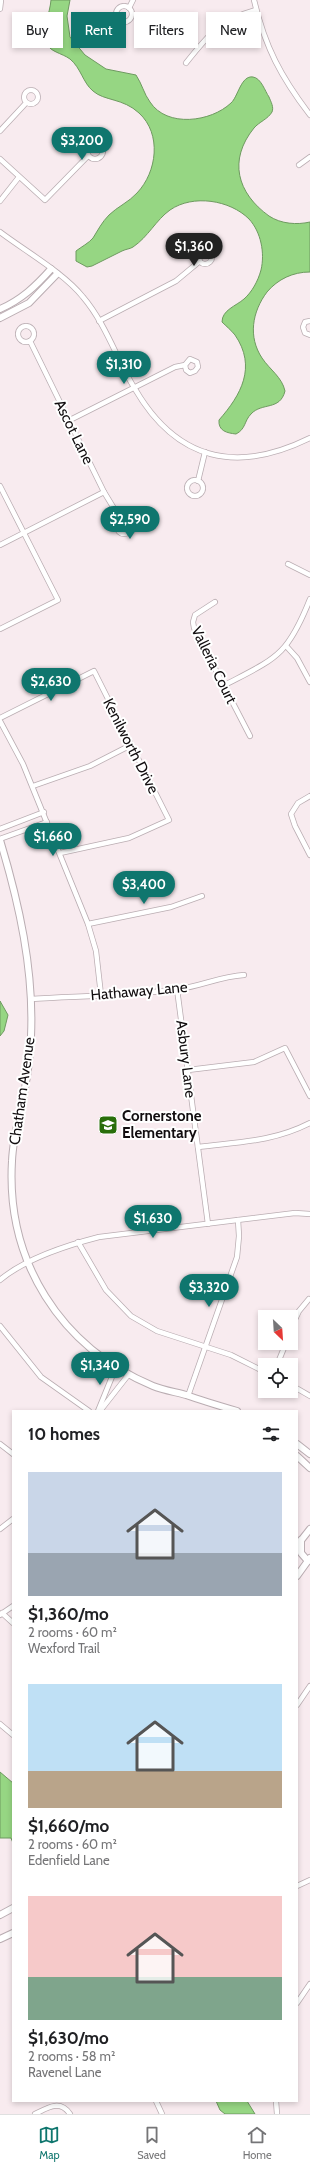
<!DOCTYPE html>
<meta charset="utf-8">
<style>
body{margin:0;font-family:Cabin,sans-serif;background:#f2f2f2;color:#202124;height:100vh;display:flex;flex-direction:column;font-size:15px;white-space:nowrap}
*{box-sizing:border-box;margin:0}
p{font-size:13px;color:#757577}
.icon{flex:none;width:22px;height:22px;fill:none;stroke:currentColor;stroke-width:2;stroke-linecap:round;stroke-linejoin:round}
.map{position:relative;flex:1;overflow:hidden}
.details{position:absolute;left:12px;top:1410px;width:286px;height:692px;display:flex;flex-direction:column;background:#fff;border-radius:0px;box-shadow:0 2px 6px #0003}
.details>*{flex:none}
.top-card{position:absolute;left:12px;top:12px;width:286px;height:36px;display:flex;gap:8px}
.needle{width:26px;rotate:155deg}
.fabs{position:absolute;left:258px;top:1310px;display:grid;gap:8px}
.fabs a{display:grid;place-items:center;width:40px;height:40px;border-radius:0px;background:#fff;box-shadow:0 2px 6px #0003;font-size:20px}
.price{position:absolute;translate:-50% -34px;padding:0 9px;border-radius:14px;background:#0f766e;color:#fff;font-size:13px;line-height:26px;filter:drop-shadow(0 1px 2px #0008)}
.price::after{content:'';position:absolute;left:50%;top:24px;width:12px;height:9px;margin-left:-6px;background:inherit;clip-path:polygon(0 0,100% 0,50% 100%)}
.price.active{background:#222;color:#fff}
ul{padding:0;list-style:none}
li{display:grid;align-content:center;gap:8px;height:212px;padding:0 16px}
li span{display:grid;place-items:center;height:124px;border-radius:0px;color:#555}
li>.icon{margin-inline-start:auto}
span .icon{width:72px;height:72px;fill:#fffc;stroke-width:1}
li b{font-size:17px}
h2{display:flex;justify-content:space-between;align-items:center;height:48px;padding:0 16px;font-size:17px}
.pill{padding:0 14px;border-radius:0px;background:#fff;box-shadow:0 2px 6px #0003;font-size:14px;line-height:36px}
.pill.active{background:#0f766e;color:#fff}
.tabs{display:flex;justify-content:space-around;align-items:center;height:56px;border-top:1px solid #e0e0e0;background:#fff;font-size:11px;color:#757577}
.tabs a{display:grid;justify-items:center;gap:2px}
.tabs .active{color:#0f766e}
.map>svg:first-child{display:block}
.water{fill:#96d683;stroke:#6e9a60}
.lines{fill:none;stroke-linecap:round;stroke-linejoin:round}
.street-casing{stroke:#baadb2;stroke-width:6}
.secondary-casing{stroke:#baadb2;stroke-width:8}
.street{stroke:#fff;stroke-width:4.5}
.secondary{stroke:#fff;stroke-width:6}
.labels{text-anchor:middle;stroke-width:4;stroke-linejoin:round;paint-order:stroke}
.street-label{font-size:15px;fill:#110d0f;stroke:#fff}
.poi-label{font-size:15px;font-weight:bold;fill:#110d0f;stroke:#fff;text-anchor:start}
</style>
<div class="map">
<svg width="310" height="2114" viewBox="0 0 310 2114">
<rect width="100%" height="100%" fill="#f8ebef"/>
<!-- water -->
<g class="water">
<path d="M51,0H70L67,16L70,37L85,55L106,69L136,75C142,84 144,94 150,102C167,128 211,122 231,103C238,97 241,75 253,77C261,78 265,91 269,97C271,102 274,107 272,112C268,119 259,122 254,128C228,160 237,193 269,216C281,224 297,225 310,222V272C293,272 278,279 267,292C252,312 248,337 262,358C270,370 282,377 285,391C280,411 262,402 251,414C244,421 246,429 236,434C227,433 218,431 219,420C241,395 257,367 235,335C231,330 226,326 222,322C222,310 236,306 244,299C252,292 258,281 261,270C265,253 261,232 249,219C230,200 193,194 170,210C156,220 148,237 133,247C130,249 126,249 122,251C112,256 102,261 92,266L87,267L76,261V251C81,247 89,243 93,238C98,230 102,222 109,215C117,207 129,202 137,193C157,172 162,134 139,113C123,98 104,101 93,91C83,83 81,68 70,59C62,53 49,52 46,42C42,30 50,13 51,0Z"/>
<path d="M0,1001L8,1015L4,1031L0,1036Z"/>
<path d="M0,1772L13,1783V1843L11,1838H0Z"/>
<path d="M216,2101H247L255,2114H225L220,2110Z"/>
</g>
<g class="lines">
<defs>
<g id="street">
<path d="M254,0C265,47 281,77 310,115"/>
<circle cx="124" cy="14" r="8"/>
<path d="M129,8L133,0"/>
<path d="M0,9L1,0"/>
<path d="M186,63C209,34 220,20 256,10"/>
<circle cx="31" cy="97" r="7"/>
<path d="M0,131L26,103"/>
<circle cx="95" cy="151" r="8"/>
<path d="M0,159L45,200L88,156"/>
<path d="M299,165L310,157"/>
<path d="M0,201L19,177"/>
<path d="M0,232C25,251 64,273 83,297C106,324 117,360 135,389C177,461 237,474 310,438"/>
<circle cx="205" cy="257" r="7"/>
<path d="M99,321L176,281L200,261"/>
<path d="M310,321L305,322L303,327L305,333L310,335"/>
<circle cx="26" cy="334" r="8"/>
<path d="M30,341L104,492L121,520"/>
<path d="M68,421L175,367L185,365L190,359L197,362L198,367L195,371L190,373L186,370L185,365"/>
<circle cx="195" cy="488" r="8"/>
<path d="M198,481L205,452"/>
<path d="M0,486L58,600L0,629"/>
<circle cx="124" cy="527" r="7"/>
<path d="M0,545L104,492"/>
<path d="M288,564L310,575"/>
<path d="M215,602L195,615L193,622L194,628L250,736"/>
<path d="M287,647L297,658L310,682"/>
<path d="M223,686C276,658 287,657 310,599"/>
<path d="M0,718L94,671L169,820L129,838L60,853"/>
<path d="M0,721L23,764L88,924L96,951L101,995"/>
<path d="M33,786L90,766L131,745"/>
<path d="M310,796L298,803L291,814L295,826L310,855"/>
<path d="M0,829L44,812"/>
<path d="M0,839L47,822"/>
<path d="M88,924L171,907L202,896"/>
<path d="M177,989L208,1224"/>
<path d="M31,999C80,996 130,996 179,989C201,986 222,976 244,975"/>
<path d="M188,1070L254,1062L285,1048L310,1096"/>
<path d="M198,1147C238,1142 273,1142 310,1123"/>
<path d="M78,1242L106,1290L131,1316L157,1331L231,1355L265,1372"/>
<path d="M0,1280C25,1259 68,1245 99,1237L295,1213L310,1214"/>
<path d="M0,1326L41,1377L89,1411"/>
<path d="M291,1328L299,1311L309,1299"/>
<path d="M277,1365L286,1343"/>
<path d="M291,1385L310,1396"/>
<path d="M188,1396L237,1257L239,1236L238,1220"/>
<path d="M98,1411L116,1367"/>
<path d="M100,1411L129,1374"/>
<path d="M0,1444L13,1454"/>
<path d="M0,1529L13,1519"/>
<path d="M2,1613L13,1623"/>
<path d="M0,1615L13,1606"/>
<path d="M297,1705L310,1686"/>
<path d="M0,1724L13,1735"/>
<path d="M297,1886L310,1880"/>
<path d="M297,2003L310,1984"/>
<path d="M156,2101L162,2114"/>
<path d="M276,2101L277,2114"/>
<path d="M35,2114C47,2108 60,2099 70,2114"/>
</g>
<g id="secondary">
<path d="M0,309C21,300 36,286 51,269"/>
<path d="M0,318L29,303L57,274"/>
<path d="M0,840C19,903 34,970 31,1036C30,1051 29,1067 26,1082C22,1108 13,1134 12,1161C6,1261 60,1347 153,1386C163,1390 175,1392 186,1395C203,1401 220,1406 237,1411"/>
<path d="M297,1444L310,1454"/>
<path d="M297,1456L310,1468"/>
<path d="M301,1540V1553L308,1561"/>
<path d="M299,1543L310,1529"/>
<path d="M297,1576L310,1558"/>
<path d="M0,1915L13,1908"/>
<path d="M0,1939L13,1933"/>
</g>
</defs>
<!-- street casing -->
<use href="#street" class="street-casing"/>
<!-- secondary casing -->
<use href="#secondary" class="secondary-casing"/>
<!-- street -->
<use href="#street" class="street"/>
<!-- secondary -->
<use href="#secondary" class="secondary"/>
</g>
<!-- icons -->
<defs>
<symbol id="school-square" viewBox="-11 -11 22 22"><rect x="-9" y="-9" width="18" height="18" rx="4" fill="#296e0a" stroke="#fff"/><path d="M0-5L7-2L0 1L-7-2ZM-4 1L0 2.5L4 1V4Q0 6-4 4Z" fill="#fff"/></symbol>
</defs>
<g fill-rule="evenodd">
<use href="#school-square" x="97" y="1114" width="22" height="22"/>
</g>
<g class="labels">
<!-- street labels -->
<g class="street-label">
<text transform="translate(74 432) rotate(64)" y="5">Ascot Lane</text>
<text transform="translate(214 665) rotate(64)" y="5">Valleria Court</text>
<text transform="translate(131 746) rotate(63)" y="5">Kenilworth Drive</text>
<text transform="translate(139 991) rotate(-5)" y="5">Hathaway Lane</text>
<text transform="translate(186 1059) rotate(83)" y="5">Asbury Lane</text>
<text transform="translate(22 1091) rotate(-82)" y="5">Chatham Avenue</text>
</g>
<!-- poi labels -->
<g class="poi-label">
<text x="122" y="1121">Cornerstone<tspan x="122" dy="17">Elementary</tspan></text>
</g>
</g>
</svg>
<div class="fabs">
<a><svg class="needle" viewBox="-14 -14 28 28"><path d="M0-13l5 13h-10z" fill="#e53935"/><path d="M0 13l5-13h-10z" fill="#757577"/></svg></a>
<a><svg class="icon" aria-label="locate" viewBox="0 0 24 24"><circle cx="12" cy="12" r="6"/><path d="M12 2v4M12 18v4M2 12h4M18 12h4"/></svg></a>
</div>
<b class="price" style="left:82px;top:161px">$3,200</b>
<b class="price active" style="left:194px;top:267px">$1,360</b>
<b class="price" style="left:124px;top:385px">$1,310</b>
<b class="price" style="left:130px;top:540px">$2,590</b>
<b class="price" style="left:51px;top:702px">$2,630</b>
<b class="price" style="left:53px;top:857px">$1,660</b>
<b class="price" style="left:144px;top:905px">$3,400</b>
<b class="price" style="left:153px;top:1239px">$1,630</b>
<b class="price" style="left:209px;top:1308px">$3,320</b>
<b class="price" style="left:100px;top:1386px">$1,340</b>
<div class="top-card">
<a class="pill">Buy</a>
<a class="pill active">Rent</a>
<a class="pill">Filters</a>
<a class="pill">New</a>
</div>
<section class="details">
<h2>10 homes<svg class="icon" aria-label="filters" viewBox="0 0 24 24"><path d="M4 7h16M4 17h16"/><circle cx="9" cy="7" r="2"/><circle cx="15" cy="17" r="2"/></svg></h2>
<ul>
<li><span style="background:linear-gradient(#c9d6e8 65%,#9aa5b1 0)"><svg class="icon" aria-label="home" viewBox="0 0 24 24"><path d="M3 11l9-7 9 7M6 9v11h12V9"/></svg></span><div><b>$1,360/mo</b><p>2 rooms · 60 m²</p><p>Wexford Trail</p></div></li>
<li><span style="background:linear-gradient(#bfe0f5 70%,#b9a48a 0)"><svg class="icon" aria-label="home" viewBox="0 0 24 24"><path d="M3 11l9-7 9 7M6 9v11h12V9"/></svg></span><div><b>$1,660/mo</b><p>2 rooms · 60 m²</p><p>Edenfield Lane</p></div></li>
<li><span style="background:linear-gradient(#f6c9c9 65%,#7fa58c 0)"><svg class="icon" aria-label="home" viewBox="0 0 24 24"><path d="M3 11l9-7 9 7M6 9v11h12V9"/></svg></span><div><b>$1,630/mo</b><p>2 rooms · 58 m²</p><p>Ravenel Lane</p></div></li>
</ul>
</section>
</div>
<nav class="tabs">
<a class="active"><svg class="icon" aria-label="map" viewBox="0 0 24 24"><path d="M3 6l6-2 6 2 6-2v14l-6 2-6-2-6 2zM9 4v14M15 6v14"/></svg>Map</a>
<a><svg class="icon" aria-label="saved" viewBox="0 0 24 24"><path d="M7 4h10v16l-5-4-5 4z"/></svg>Saved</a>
<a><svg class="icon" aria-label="home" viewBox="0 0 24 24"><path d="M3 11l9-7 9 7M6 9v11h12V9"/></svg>Home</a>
</nav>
